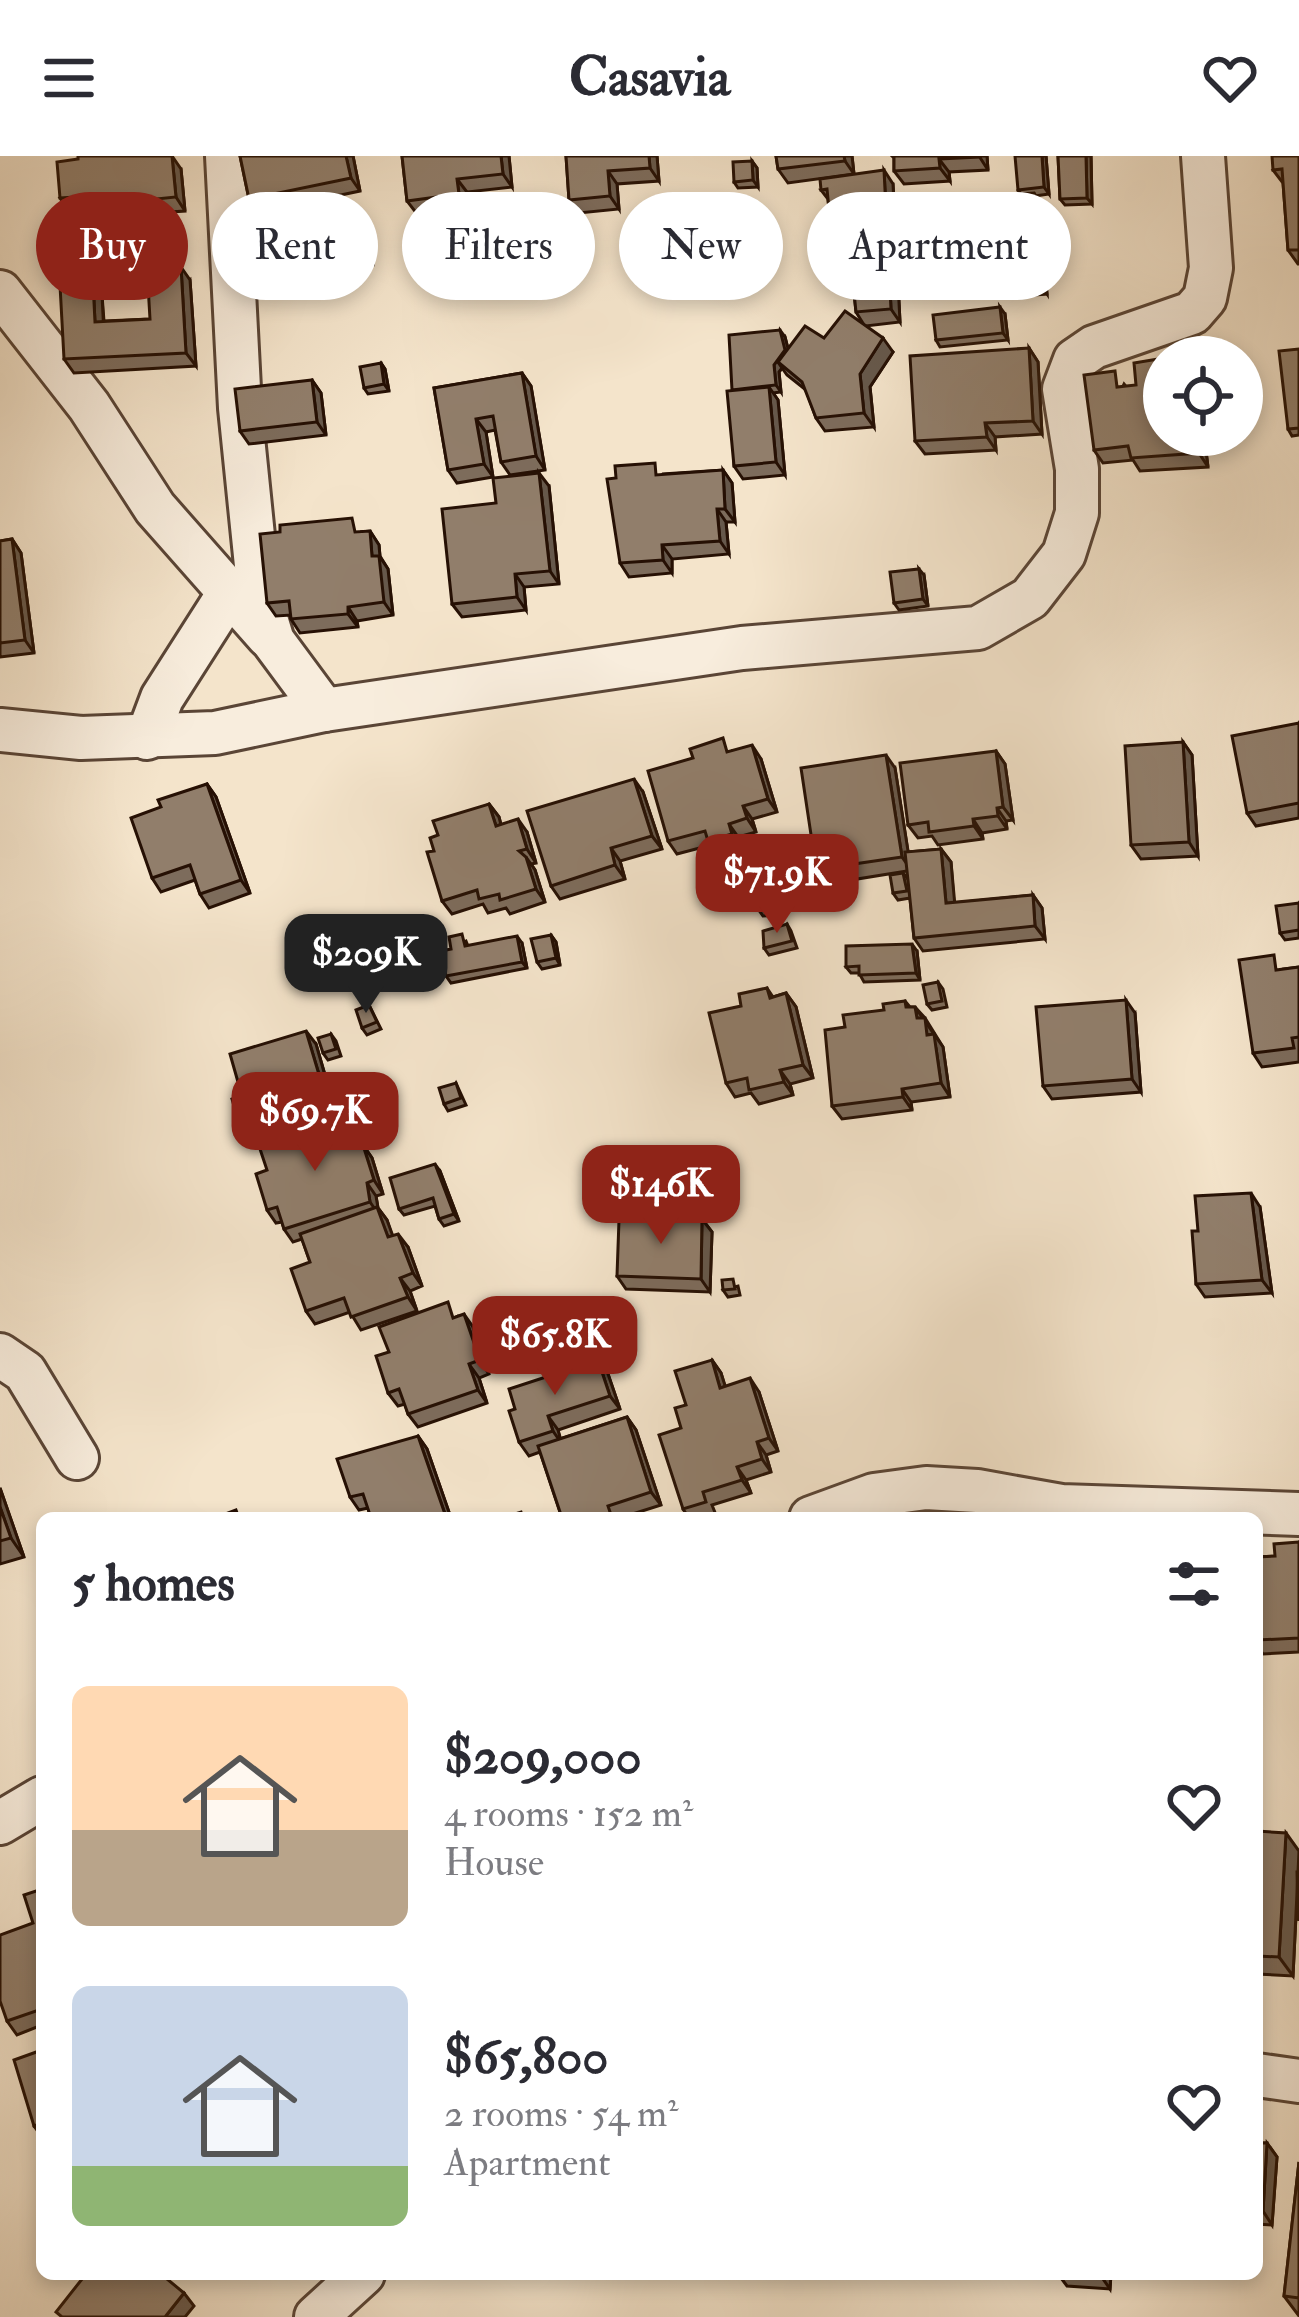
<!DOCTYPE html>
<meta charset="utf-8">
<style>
body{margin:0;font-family:"IM FELL Double Pica",serif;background:#f7f7f7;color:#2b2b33;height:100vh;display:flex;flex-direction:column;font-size:45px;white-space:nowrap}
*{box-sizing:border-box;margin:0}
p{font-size:39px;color:#7c7c81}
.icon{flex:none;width:66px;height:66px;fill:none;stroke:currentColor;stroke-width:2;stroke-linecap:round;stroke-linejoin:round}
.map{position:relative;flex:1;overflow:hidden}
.drawer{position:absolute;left:36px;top:1356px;width:1227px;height:768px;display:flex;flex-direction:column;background:#fff;border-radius:18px;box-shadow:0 6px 18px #0003}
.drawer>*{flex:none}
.guide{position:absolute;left:36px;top:36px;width:1227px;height:108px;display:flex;gap:24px}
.controls{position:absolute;left:1143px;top:180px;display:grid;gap:24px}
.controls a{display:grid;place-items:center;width:120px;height:120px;border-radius:50%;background:#fff;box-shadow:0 6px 18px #0003;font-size:60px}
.price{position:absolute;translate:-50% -102px;padding:0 27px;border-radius:24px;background:#8f2418;color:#fff;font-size:39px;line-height:78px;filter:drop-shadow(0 3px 6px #0008)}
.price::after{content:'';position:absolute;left:50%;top:72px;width:36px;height:27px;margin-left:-18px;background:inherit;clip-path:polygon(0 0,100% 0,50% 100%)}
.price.on{background:#222;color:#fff}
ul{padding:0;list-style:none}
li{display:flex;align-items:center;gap:36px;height:300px;padding:0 36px}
li span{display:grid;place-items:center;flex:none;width:336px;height:240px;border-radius:18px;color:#555}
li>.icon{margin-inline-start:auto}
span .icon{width:144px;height:144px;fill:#fffc;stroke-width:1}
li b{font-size:51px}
h2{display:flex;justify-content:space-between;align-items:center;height:144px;padding:0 36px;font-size:51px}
.pill{padding:0 42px;border-radius:54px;background:#fff;box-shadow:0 6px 18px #0003;font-size:42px;line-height:108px}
.pill.on{background:#8f2418;color:#fff}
header{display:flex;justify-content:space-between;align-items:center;height:156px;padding:0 36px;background:#fff;font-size:54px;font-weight:700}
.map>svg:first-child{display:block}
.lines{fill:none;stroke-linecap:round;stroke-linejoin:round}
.street-casing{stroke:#5a4536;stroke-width:48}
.street{stroke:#f8eddd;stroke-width:42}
.wall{fill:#7d6c5c;stroke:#261004;stroke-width:3}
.shaded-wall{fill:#66584b;stroke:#261004;stroke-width:3}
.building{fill:#917e6b;stroke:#261004;stroke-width:3}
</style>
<header><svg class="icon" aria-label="menu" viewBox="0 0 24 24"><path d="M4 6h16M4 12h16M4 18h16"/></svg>Casavia<svg class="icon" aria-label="heart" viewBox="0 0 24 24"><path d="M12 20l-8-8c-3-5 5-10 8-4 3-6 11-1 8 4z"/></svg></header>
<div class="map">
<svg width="1299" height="2161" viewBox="0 0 1299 2161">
<rect width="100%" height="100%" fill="#f4e4cb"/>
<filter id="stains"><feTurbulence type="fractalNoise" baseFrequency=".00167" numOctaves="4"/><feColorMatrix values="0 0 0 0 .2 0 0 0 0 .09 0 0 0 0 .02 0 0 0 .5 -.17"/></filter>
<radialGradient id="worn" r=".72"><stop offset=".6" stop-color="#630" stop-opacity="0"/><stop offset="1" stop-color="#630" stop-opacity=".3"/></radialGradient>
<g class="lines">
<defs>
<g id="street">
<path d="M227,0L240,252L259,439L273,485L324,554"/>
<path d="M0,136L89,250L155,352L268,480"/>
<path d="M0,574L81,582L215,577L324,554L742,492L978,472L1030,442L1064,398L1077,357V313L1064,233L1075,204L1094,191L1192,157L1205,142L1211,112L1203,0"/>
<path d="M147,582L162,542L229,437"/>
<path d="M0,1199L25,1216L77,1302"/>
<path d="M811,1362L874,1339L926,1332L977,1335L1061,1350L1299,1358"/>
<path d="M0,1667L42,1642"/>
<path d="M1257,1919L1299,1925"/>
<path d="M316,2161L363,2118"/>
</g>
</defs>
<!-- street casing -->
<use href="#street" class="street-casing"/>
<!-- street -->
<use href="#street" class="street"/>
</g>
<!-- wall -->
<g class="wall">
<path d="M240,0H353L360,35L259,56L249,43Z"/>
<path d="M402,0H509L512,31L467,36L468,52L417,58L407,45Z"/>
<path d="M566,0H657L659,25L617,28L619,53L579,57L569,44Z"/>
<path d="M776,0H852L854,18L788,27L778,13Z"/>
<path d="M892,0H987L988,14L949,16L950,25L904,28L894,15V2Z"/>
<path d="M1046,0L1049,38L1035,40L1048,63L1051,106L1044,107L1047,138L1006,141L997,127L1021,38L1018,34Z"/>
<path d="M1058,0H1091L1092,48L1065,49L1060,43Z"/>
<path d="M1299,0V108H1298L1288,94L1283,27L1273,14Z"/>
<path d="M752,5L757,12L758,31L738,32L734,26Z"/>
<path d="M181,13L185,55L155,57L156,66L123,69L116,60L100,62L94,54L69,56L60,42Z"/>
<path d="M893,28L900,166L865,170L893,196L870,231L874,271L825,275L816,262L806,234L787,219L782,212L779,216L781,236L773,237L778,244L785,319L743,323L734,310L733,235L785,181L788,193L864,169L856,156L850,99L843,88L842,76L839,77L830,64L828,43L821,34Z"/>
<path d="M938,66L939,82L924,83L919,76Z"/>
<path d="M281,79L286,86L288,112L266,113L262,106Z"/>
<path d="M369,80L373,109L352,112L347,105Z"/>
<path d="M190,124L196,210L74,217L64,203L102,139L104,165L150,163Z"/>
<path d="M1005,158L1008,184L940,191L936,184Z"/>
<path d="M1029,192L1038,206L1042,278L995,281L996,294L925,298L915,285Z"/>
<path d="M1299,193V279L1292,280L1288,273Z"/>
<path d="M381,207L385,213L389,235L368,238L364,232Z"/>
<path d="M522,217L531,230L545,314L510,319L501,306L495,274L486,276L493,321L457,327L448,314L434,232Z"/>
<path d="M312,224L321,237L326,279L249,288L240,275Z"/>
<path d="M1124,228L1164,279H1204L1208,311L1140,315L1133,304L1103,307L1094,294Z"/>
<path d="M723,314L732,327L735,366H726L729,398L672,403V417L629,421L620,407L663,318Z"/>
<path d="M549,330L559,428L524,431L526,454L462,461L452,448L496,347Z"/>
<path d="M370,375L379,389L380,400L388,413L393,459L357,465L358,471L300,477L291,463V459L276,460L267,447L361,376Z"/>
<path d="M12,383L21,397L34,497L0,501V385Z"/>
<path d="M924,419L928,450L899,454L894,447Z"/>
<path d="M1299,567V662L1256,670L1247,657Z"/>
<path d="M1183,586L1192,599L1198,700L1141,703L1131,689Z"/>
<path d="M732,595L761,603L777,656L752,663L756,676L738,681L741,692L717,698L711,689L677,698L668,685Z"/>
<path d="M996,595L1005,608L1013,664L1006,665L1007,673L982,677L983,683L938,689L932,680L918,682L908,669Z"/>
<path d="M895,612L908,696L941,693L951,706L954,747L1033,739L1042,752L1045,783L923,795L914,782L910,742L898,744L893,737L903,717L908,723L907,715L857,723L847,709L851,729L835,732L830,725L841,702L822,705L813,692Z"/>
<path d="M207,628L216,641L250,737L209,752L200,738L195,724L161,736L152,722L161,651Z"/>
<path d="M643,636L662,693L620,705L625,723L560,743L551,730Z"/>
<path d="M489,648L499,661L501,669L527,676L536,707L531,708L535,714L545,746L510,758L506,752L488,757L483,748L452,758L442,745L434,695L438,679Z"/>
<path d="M774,705L779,712L780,759L763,760L758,753Z"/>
<path d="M1299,747V782L1285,784L1280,777Z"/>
<path d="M787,768L791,775L797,792L769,799L764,792Z"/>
<path d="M551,779L556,786L560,809L542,813L537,806Z"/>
<path d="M466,785L468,790L522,787L527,812L451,827L446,820L451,793Z"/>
<path d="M917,795L920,824L864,826L859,817H851L846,811Z"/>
<path d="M1299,811V906L1262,911L1253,897L1283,813Z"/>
<path d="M938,826L943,833L947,851L932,854L927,848Z"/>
<path d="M767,832L773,841L786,837L796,851L813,922L790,928L793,939L759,948L751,937L735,941L726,927L741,850Z"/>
<path d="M905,845L910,851H915L925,862L943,891L950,941L911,946L912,954L842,963L832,950L845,871Z"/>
<path d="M369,849L381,873L367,879L362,872Z"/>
<path d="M1135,857L1141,936L1052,943L1043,930Z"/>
<path d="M331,878L336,885L341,900L328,904L323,897Z"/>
<path d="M316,888L337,960L348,973L351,982L353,981L359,990L363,989L372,1002L383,1038L376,1040L378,1052L387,1064L392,1080L408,1091L422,1130L410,1135L417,1155L361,1174L350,1156L315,1168L306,1155L310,1106L302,1083L293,1086L284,1073L282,1066L276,1067L267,1054V1014L308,978L307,974L251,990L242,977V940Z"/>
<path d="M456,927L466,949L448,955L444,948Z"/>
<path d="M440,1015L459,1065L444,1070L439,1063L435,1050L404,1059L399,1053Z"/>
<path d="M1260,1051L1272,1137L1205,1141L1196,1128L1198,1075Z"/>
<path d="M676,1054L683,1063H702L712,1076L710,1136L626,1133L617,1120L649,1065Z"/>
<path d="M738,1130L740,1139L728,1141L723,1134Z"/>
<path d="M458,1160L473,1171L489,1218L479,1222L487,1247L418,1271L408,1258L405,1248L398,1250L388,1237L389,1196Z"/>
<path d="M598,1204L608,1218L620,1253L558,1274L560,1283L627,1261L636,1274L661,1349L620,1362H562L540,1296L529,1300L519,1286L515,1253Z"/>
<path d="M712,1204L721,1217L725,1231L759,1236L778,1295L766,1299L771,1316L746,1324L751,1337L712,1349L716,1359L705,1362H689L683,1353L686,1249Z"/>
<path d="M418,1280L427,1293L451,1362H371L368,1352L359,1354L350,1341Z"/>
<path d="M0,1332L24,1401L0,1408Z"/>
<path d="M1299,1386V1496L1263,1498L1257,1489V1401L1275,1400Z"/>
<path d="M1257,1675L1299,1695V1765L1297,1740L1293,1820L1257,1818Z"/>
<path d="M42,1733V1869L17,1879L7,1865Z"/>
<path d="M42,1894V1981L34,1970Z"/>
<path d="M1257,1987H1267L1277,2001L1272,2069L1257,2068Z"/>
<path d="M1299,2006V2160L1284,2140Z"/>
<path d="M1058,2118H1111L1110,2133L1067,2130Z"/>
</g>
<!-- shaded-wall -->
<g class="shaded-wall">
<path d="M172,0L181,13L185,55L176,41Z"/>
<path d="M346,0H353L360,35L351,22Z"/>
<path d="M501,0H509L512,31L503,18Z"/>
<path d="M649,0H657L659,25L650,12Z"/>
<path d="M844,0H852L854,18L845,5Z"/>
<path d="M979,0H987L988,14Z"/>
<path d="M1042,0H1046L1049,38L1044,31Z"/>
<path d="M1086,0H1091L1092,48L1087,42Z"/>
<path d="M939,3L949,16L950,25L940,12Z"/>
<path d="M752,5L757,12L758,31L753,24Z"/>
<path d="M884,14L893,28L900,166L891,153Z"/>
<path d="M608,15L617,28L619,53L610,40Z"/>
<path d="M457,23L467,36L468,52L459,38Z"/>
<path d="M1034,37L1043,51L1048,63L1051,106L1042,93Z"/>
<path d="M146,44L155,57L156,66L146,53Z"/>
<path d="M934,59L938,66L939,82L934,76Z"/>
<path d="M364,73L369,80L373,109L369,102Z"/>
<path d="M281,79L286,86L288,112L283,105Z"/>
<path d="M1035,94L1044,107L1047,138L1038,125Z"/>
<path d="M181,111L190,124L196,210L186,197Z"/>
<path d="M93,126L102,139L104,179L95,166Z"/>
<path d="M1000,151L1005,158L1008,184L1003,177Z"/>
<path d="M780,174L785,181L790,200L778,206L782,212L779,216L781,236L776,229L774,209Z"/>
<path d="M883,182L893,196L870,231L874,271L864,257L860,218Z"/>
<path d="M1029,192L1038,206L1042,278L1033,265Z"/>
<path d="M381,207L385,213L389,235L384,228Z"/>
<path d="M522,217L531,230L545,314L536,300Z"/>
<path d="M312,224L321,237L326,279L317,266Z"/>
<path d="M769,231L778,244L785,319L776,306Z"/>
<path d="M476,263L486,276L493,321L484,308Z"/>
<path d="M985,267L995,281L996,294L987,281Z"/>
<path d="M1196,279H1204L1208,311L1199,297Z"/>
<path d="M723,314L732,327L735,366L725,353Z"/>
<path d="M539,317L549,330L559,428L550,415Z"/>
<path d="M717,353L726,366L729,398L720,385Z"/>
<path d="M370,375L379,389L380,401L388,413L393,459L384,446L372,400Z"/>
<path d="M12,383L21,397L34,497L25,484Z"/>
<path d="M662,389L672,403V417L663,404Z"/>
<path d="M919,413L924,419L928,450L923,443Z"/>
<path d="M515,418L524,431L526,454L517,441Z"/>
<path d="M348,451L357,465L358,471L348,458Z"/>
<path d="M1183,586L1192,599L1198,700L1189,686Z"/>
<path d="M752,589L761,603L777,656L768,643Z"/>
<path d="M996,595L1005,608L1013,664L1003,651Z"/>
<path d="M886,599L895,612L911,714L902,701Z"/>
<path d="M634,623L643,636L662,693L652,680Z"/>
<path d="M207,628L216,641L250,737L241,724Z"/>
<path d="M489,648L499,661L505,684L496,670Z"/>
<path d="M743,650L752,663L756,676L747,662Z"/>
<path d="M997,652L1006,665L1007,673L998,660Z"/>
<path d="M518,663L527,676L536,707L527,693Z"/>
<path d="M973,663L982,677L983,683L974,670Z"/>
<path d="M729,668L738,681L741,692L732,678Z"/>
<path d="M611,692L620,705L625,723L615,709Z"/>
<path d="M941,693L951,706L956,761L946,747Z"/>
<path d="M526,701L535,714L545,746L536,733Z"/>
<path d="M842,702L847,709L851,729L846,722Z"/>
<path d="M774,705L779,712L780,759L776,752Z"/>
<path d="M1033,739L1042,752L1045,783L1035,770Z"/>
<path d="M551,779L556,786L560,809L556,802Z"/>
<path d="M517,780L522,787L527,812L522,806Z"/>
<path d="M912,788L917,795L920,824L916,817Z"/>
<path d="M786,837L796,851L813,922L803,909Z"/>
<path d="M1126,844L1135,857L1141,936L1132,923Z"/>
<path d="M915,851L943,891L950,941L941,927L936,892L917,862Z"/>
<path d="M306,875L316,888L338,965L329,952Z"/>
<path d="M780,914L790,928L793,939L784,926Z"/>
<path d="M902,933L911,946L912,954L903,941Z"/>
<path d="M339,960L348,973L356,996L346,983Z"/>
<path d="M363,989L372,1002L383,1038L374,1024Z"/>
<path d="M435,1008L440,1015L459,1065L454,1058Z"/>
<path d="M367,1027L376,1040L378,1052L387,1064L398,1094L388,1081L379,1059L370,1046Z"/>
<path d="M1251,1037L1260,1051L1272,1137L1262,1124Z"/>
<path d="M702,1063L712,1076L710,1136L701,1123Z"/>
<path d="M398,1078L408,1091L422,1130L413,1117Z"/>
<path d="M400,1122L410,1135L417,1155L408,1141Z"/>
<path d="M464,1158L473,1171L489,1218L480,1204Z"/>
<path d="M598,1204L608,1218L620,1253L610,1240Z"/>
<path d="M712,1204L721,1217L730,1245L720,1232Z"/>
<path d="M469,1208L479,1222L487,1247L478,1234Z"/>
<path d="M750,1222L759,1236L778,1295L769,1282Z"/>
<path d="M548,1260L558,1274L562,1288L553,1275Z"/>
<path d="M627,1261L636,1274L661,1349L651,1336Z"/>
<path d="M418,1280L427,1293L451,1362L446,1361Z"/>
<path d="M757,1286L766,1299L771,1316L762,1303Z"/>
<path d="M737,1311L746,1324L751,1337L742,1324Z"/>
<path d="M0,1332L24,1401L11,1382L0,1351Z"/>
<path d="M1286,1677L1299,1695L1293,1820L1279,1801Z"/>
<path d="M1267,1987L1277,2001L1272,2069L1263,2055Z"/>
<path d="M1101,2118H1111L1110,2133L1101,2120Z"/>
<path d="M184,2137L194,2150L185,2161H165Z"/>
</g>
<!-- building -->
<g class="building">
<path d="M78,0H172L176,41L146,44V53L113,56V47L91,48L90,40L60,42L57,6L78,3Z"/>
<path d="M240,0H346L351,22L249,43Z"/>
<path d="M402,0H501L503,18L457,23L459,38L407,45Z"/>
<path d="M566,0H649L650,12L608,15L610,40L569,44Z"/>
<path d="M776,0H844L845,5L778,13Z"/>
<path d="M894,0H979V1L939,3L940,12L894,15Z"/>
<path d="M1015,0H1042L1044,31L1018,34Z"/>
<path d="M1058,0H1086L1087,42L1060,43Z"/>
<path d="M1272,0H1299V94H1288L1282,13L1273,14Z"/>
<path d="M752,5L753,24L734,26L733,6Z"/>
<path d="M884,14L891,153L856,156L849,87L843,88L840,62L830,64L827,33L821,34L820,23Z"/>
<path d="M1034,37L1039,50L1042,93L1035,94L1038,125L997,127L991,40Z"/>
<path d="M934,59V76H919L918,61Z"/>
<path d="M364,73L369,102L347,105L343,77Z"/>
<path d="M281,79L283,105L262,106L260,80Z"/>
<path d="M181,111L186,197L64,203L60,129L93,126L95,166L150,163L147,112Z"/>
<path d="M1000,151L1003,177L936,184L933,159Z"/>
<path d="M845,155L883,182L860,218L864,257L816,262L802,226L778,206L805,170L824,182Z"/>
<path d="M780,174L785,194L774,209L776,229L732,234L729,179Z"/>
<path d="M1029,192L1033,265L985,267L987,281L915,285L910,200Z"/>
<path d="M1299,193V272L1288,273L1279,195Z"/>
<path d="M1164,202V279H1196L1199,297L1131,302L1128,290L1094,294L1084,219L1115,215L1117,231L1136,229L1134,207Z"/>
<path d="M381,207L384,228L364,232L360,211Z"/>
<path d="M522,217L536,300L501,306L493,260L476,263L484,308L448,314L434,232Z"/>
<path d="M312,224L317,266L240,275L235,233Z"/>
<path d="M769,231L776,306L734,310L727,235Z"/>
<path d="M655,307L656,319L723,314L725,353H717L720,385L662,389L663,404L620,407L607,323L616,322L615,310Z"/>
<path d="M539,317L550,415L515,418L517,441L452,448L442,353L496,347L493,322Z"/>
<path d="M352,362L355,376L370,375L372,400H379L384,446L348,451V458L291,463L289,445L267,447L260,378L280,376V369Z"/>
<path d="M12,383L25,484L0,487V385Z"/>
<path d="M919,413L923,443L894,447L890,416Z"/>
<path d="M1299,567V647L1247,657L1232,580Z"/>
<path d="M723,582L727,596L752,589L768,643L743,650L747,662L729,668L732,678L708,685L705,675L668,685L648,615L693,602L690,593Z"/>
<path d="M1183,586L1189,686L1131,689L1125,590Z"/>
<path d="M996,595L1003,651L997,652L998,660L973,663L974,670L929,676L928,666L908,669L900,607Z"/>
<path d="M886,599L902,701L847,709L844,687L813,692L801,612Z"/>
<path d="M634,623L652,680L611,692L615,709L551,730L527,655Z"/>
<path d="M207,628L241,724L200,738L190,709L152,722L131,662L161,651L158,644Z"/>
<path d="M489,648L496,670L518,663L527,693L519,695L526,701L536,733L500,744L499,738L479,743L477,734L442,745L427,696L434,695L430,682L438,679L433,665Z"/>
<path d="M941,693L946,747L1033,739L1035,770L914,782L905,696Z"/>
<path d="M842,702L846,722L830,725L826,705Z"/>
<path d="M774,705L776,752L758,753L756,707Z"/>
<path d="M903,717L907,735L893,737L890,719Z"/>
<path d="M1299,747V774L1280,777L1276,750Z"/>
<path d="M787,768L792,785L764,792L763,775Z"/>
<path d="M462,778L465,790L517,780L522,806L446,820L441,795L451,793L449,781Z"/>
<path d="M551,779L556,802L537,806L531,783Z"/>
<path d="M912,788L916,817L859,819V810L846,811V790Z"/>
<path d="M1274,799L1276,814L1299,811V881L1292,882L1294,892L1253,897L1239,804Z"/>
<path d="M938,826L942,845L927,848L923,829Z"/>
<path d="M767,832L770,842L786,837L803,909L780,914L784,926L749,934L747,922L726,927L709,857L741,850L739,838Z"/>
<path d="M1126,844L1132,923L1043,930L1036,851Z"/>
<path d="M905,845L906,851H915L917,862H925L927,879L934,878L941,927L902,933L903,941L832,950L825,874L845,871L843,859L884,854L883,848Z"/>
<path d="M369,849L377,866L362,872L356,854Z"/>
<path d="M306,875L329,952L242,977L232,943L242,940L230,898Z"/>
<path d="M331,878L336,893L323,897L318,882Z"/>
<path d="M456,927L461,942L444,948L439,932Z"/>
<path d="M339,960L346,983L353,981L356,992L363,989L374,1024L367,1027L370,1046L284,1073L277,1051L267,1054L256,1018L267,1014L260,993L308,978L305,970Z"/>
<path d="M435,1008L454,1058L439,1063L433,1042L399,1053L390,1022Z"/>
<path d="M1251,1037L1262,1124L1196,1128L1192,1075H1198L1195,1040Z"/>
<path d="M377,1051L388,1081L398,1078L413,1117L400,1122L408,1141L351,1161L344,1142L306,1155L291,1113L310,1106L300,1078Z"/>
<path d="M650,1053L676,1054V1062L702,1063L701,1123L617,1120L619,1064L649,1065Z"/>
<path d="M733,1123L735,1133L723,1134L722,1124Z"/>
<path d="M448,1146L453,1162L464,1158L480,1204L469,1208L478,1234L408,1258L399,1233L388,1237L376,1200L389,1196L379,1171Z"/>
<path d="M598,1204L610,1240L548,1260L553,1275L519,1286L509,1255L515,1253L509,1233Z"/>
<path d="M712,1204L720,1232L750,1222L769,1282L757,1286L762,1303L737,1311L742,1324L703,1336L706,1346L683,1353L659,1279L681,1272L675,1252L686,1249L675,1215Z"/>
<path d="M627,1261L651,1336L608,1350L612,1362H575L574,1360L562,1362L538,1290Z"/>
<path d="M418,1280L446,1361L371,1362L363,1338L350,1341L337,1303Z"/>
<path d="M0,1351L11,1382L0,1385Z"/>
<path d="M236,1354L239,1362H215Z"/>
<path d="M521,1356L523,1362H502Z"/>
<path d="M1299,1386V1482L1257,1484V1401L1275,1400L1274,1388Z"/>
<path d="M1257,1675L1286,1677L1279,1801L1257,1800Z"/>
<path d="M1297,1716H1299V1763H1298Z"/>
<path d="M42,1733V1853L7,1865L0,1845V1779L33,1767L24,1739Z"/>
<path d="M42,1894V1967L34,1970L14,1904Z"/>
<path d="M1257,1987H1267L1263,2055H1257Z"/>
<path d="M1299,2006V2142L1284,2140Z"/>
<path d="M86,2118H100L104,2121L106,2118H161L184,2137L165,2161H62L56,2156Z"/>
</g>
<rect width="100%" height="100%" filter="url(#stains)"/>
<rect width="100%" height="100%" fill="url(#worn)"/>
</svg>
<div class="controls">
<a><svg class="icon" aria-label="locate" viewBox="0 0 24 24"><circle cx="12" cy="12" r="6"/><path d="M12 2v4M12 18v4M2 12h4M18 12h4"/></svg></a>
</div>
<b class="price" style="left:777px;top:780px">$71.9K</b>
<b class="price on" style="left:366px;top:860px">$209K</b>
<b class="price" style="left:315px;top:1018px">$69.7K</b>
<b class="price" style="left:661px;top:1091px">$146K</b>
<b class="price" style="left:555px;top:1242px">$65.8K</b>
<div class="guide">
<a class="pill on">Buy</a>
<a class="pill">Rent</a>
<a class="pill">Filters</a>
<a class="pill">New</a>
<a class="pill">Apartment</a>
</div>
<section class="drawer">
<h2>5 homes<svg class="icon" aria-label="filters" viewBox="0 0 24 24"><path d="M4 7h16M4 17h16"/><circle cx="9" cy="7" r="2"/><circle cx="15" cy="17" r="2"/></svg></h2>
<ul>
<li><span style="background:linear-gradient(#ffd9b3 60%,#b9a48a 0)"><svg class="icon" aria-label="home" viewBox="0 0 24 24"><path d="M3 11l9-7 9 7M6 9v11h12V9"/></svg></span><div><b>$209,000</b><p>4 rooms · 152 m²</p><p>House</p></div><svg class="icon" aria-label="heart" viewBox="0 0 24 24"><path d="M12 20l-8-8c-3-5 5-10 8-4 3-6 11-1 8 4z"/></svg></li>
<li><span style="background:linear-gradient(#c9d6e8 75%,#8fb573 0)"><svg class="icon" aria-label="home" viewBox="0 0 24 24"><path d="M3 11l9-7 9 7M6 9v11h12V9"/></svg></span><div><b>$65,800</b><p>2 rooms · 54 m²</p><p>Apartment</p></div><svg class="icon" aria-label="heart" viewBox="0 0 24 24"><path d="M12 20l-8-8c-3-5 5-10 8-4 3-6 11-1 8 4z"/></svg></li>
</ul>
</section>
</div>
